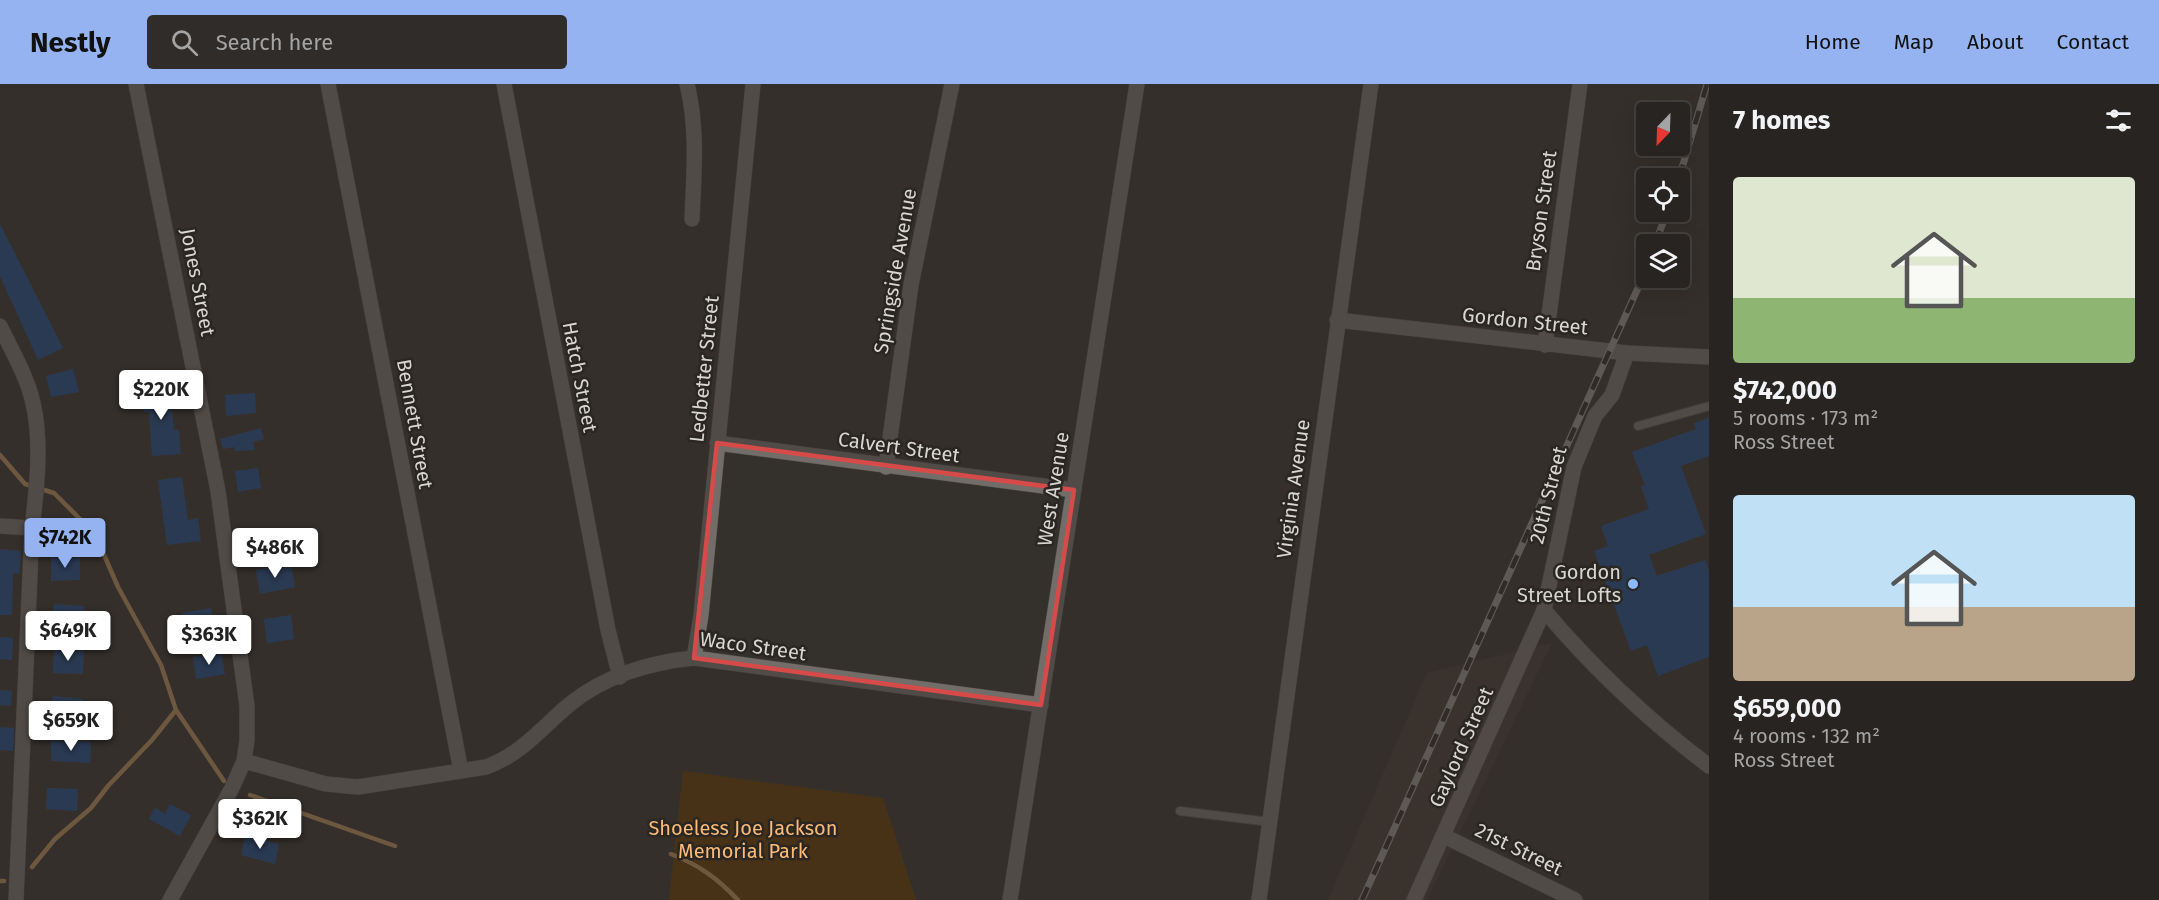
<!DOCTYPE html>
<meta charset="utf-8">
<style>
body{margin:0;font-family:"Fira Sans",sans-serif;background:#2f2c2a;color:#f1f3f6;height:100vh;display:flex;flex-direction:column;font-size:22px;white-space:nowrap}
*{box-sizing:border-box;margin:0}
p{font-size:20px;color:#a4a4a5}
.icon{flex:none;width:33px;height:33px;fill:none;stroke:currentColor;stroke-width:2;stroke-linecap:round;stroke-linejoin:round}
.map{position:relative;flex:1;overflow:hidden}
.drawer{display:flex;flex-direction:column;background:#272421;width:450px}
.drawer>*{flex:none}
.needle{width:39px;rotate:203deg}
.tools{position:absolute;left:1636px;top:18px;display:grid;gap:12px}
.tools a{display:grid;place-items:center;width:54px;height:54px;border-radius:6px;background:#272421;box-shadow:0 6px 24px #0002,0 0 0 2px #43413f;font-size:30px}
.price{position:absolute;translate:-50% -51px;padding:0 14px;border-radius:6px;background:#fff;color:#222;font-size:20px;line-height:39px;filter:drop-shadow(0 2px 3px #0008)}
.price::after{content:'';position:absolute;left:50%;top:36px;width:18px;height:14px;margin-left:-9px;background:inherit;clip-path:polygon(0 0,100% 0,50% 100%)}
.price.selected{background:#95b2f1;color:#111}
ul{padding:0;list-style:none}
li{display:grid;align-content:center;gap:12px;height:318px;padding:0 24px}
li span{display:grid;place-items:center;height:186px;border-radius:6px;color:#555}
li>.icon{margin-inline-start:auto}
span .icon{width:108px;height:108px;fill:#fffc;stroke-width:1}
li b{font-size:26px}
h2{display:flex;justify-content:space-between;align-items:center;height:72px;padding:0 24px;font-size:26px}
header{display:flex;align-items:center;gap:36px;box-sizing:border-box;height:84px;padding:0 30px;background:#95b2f1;color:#111}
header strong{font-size:28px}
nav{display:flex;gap:33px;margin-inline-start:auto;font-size:21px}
.search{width:420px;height:54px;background:#2f2c2a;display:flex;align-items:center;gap:15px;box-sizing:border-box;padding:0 21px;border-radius:6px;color:#a4a4a5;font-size:22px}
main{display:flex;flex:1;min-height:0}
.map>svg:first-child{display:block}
.built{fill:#41382f}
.green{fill:#5e3600}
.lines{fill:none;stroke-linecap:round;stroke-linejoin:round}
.stream{stroke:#b28958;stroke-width:4.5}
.building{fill:#204883}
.lane-casing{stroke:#514d49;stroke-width:10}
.street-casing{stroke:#514d49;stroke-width:16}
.lane{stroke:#726d68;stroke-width:8}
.street{stroke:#726d68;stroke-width:15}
.rail-casing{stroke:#8f8c89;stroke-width:7}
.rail{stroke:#2a2622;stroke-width:4.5;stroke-dasharray:14;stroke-linecap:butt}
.marked{fill:none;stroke:#d64b4a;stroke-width:4.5;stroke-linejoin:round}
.poi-dot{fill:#8cb9fc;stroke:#2a2622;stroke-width:2}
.labels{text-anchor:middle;stroke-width:5;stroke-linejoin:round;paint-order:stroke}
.street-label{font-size:20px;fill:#d8d6d3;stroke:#2a2622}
.poi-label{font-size:20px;fill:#d8d6d3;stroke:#2a2622;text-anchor:end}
.park-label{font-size:20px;fill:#fbbb78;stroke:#2a2622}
</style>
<header>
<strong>Nestly</strong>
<div class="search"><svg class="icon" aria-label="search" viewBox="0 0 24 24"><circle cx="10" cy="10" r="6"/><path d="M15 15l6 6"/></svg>Search here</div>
<nav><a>Home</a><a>Map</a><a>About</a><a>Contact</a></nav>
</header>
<main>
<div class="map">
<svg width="1709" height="816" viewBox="0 0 1709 816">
<rect width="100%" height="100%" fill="#34302c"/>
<!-- built -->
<path class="built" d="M1552,559L1427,816H1328L1427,589Z"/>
<!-- green -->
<path class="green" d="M683,687L883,714L916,816H669Z"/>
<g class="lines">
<!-- stream -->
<g class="stream">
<path d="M0,371L25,400L54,409L95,450L118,503L161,581L176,626L224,697"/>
<path d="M250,711L395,762"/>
<path d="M671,770C699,781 717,794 738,816"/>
<path d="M32,783L55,755L91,724L108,702L152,656L176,626"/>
<path d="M0,797H4"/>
</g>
</g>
<!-- building -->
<g class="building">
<path d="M0,140L63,264L38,276L0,192Z"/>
<path d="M73,285L79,308L51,313L46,292Z"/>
<path d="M169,301L174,346H179L181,370L152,372L149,328H144L141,304Z"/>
<path d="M255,309L256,329L226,332L225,311Z"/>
<path d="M1709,334V372L1681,382L1706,450L1649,471L1657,492L1705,476L1709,487V573L1658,592L1647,561L1631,567L1594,467L1608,462L1601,442L1649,425L1641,402L1645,401L1632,368L1696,345L1694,339Z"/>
<path d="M261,344L264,355L253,358L255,366L235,367L234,363L223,365L220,355Z"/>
<path d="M258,384L261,404L238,408L235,387Z"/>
<path d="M182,393L188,436L198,434L201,457L167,461L158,396Z"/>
<path d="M0,465L21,467L19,490L13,489L12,531H0Z"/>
<path d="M51,474H80V496L51,497Z"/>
<path d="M291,480L295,503L260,510L256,486Z"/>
<path d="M54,520L84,522L82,544L52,542Z"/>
<path d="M211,524L214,545L185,550L182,529Z"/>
<path d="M291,531L294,555L267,559L264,535Z"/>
<path d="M0,553L13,554L12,576L0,575Z"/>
<path d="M54,566L84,567L83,590L53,589Z"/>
<path d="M221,569L225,590L196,595L193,573Z"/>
<path d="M0,606L12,607L11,622L0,621Z"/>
<path d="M53,612L83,615L81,636L50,633Z"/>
<path d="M0,643L14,644L13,667L0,666Z"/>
<path d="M51,657L91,658L90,679L51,677Z"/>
<path d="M47,704L78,705L77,727L46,725Z"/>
<path d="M170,720L191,731L180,752L149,735L155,724L165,730Z"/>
<path d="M245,752L279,760L275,780L241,771Z"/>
</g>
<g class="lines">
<defs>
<g id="lane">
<path d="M1638,342L1709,322"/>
<path d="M1180,727L1270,738"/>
</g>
<g id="street">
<path d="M136,0L218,407L247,622V656L244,677L232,704L170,816"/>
<path d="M328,0L461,687"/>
<path d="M504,0L608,546L620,593"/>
<path d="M687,0C698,45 694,89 692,135"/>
<path d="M1337,236L1627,269L1709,273"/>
<path d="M0,242C12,267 27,292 33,319C42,358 37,404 32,444L16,816"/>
<path d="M1545,261L1580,0"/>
<path d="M1627,269L1612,311L1595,332L1574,383L1544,526C1593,584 1648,636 1709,682"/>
<path d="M717,359L1074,406"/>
<path d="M886,383L911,201L952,0"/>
<path d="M0,442L32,444"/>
<path d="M694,574L701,531L753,0"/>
<path d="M244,677L326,700L358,703L486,683C522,670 541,644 570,620C604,592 651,578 694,574L1041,621"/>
<path d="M1444,752L1575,816"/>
<path d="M1010,816L1137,0"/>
<path d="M1259,816L1371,0"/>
<path d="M1414,816L1544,526"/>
</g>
</defs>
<!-- lane casing -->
<use href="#lane" class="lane-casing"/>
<!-- street casing -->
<use href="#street" class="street-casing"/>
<!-- lane -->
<use href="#lane" class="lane"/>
<!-- street -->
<use href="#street" class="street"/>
<defs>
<g id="rail">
<path d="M1679,94L1707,0"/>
<path d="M1655,160L1667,128"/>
<path d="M1362,816L1647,184"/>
</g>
</defs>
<!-- rail casing -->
<use href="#rail" class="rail-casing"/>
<!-- rail -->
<use href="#rail" class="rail"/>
</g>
<!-- marked area -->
<path d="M0 0H1709V816H0ZM717,359L1074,406L1041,621L694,574Z" fill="#34302c" fill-opacity=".55" fill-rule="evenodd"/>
<path class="marked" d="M717,359L1074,406L1041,621L694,574Z"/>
<!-- markers -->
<circle class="poi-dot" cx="1633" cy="500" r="6"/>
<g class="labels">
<!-- street labels -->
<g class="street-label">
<text transform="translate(1541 127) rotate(-82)" y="7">Bryson Street</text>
<text transform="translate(895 187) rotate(-80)" y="7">Springside Avenue</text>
<text transform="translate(198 198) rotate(79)" y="7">Jones Street</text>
<text transform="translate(1525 237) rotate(6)" y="7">Gordon Street</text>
<text transform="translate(704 285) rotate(-84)" y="7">Ledbetter Street</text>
<text transform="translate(580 293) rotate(79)" y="7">Hatch Street</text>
<text transform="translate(415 340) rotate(80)" y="7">Bennett Street</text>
<text transform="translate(899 363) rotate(8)" y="7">Calvert Street</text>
<text transform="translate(1053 405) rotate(-81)" y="7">West Avenue</text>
<text transform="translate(1293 405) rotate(-82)" y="7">Virginia Avenue</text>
<text transform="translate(1548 411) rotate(-76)" y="7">20th Street</text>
<text transform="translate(753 562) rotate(8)" y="7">Waco Street</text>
<text transform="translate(1461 663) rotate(-66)" y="7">Gaylord Street</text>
<text transform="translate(1519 765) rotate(26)" y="7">21st Street</text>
</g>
<!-- poi labels -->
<g class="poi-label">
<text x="1621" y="495">Gordon<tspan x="1621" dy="23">Street Lofts</tspan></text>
</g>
<!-- park labels -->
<g class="park-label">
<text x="743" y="751">Shoeless Joe Jackson<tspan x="743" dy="23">Memorial Park</tspan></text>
</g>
</g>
</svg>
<div class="tools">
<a><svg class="needle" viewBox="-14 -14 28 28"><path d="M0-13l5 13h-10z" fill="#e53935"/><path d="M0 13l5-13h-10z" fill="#a4a4a5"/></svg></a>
<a><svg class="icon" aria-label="locate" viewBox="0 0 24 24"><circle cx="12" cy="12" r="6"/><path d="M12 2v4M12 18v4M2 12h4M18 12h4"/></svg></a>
<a><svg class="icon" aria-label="layers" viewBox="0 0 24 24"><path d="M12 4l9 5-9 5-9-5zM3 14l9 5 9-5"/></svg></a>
</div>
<b class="price" style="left:161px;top:337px">$220K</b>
<b class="price selected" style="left:65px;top:485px">$742K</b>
<b class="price" style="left:275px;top:495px">$486K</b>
<b class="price" style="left:68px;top:578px">$649K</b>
<b class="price" style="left:209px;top:582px">$363K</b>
<b class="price" style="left:71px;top:668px">$659K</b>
<b class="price" style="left:260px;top:766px">$362K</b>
</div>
<section class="drawer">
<h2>7 homes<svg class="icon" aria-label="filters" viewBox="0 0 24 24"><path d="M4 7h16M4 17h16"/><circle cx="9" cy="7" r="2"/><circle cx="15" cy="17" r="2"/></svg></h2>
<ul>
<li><span style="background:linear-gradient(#dfe7d0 65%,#8fb573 0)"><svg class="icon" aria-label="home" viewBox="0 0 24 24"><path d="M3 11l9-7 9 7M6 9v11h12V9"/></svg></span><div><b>$742,000</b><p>5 rooms · 173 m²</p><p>Ross Street</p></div></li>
<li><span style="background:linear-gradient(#bfe0f5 60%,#b9a48a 0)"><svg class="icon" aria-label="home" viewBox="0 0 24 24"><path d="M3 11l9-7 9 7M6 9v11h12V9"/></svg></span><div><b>$659,000</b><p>4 rooms · 132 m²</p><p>Ross Street</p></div></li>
</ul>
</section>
</main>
